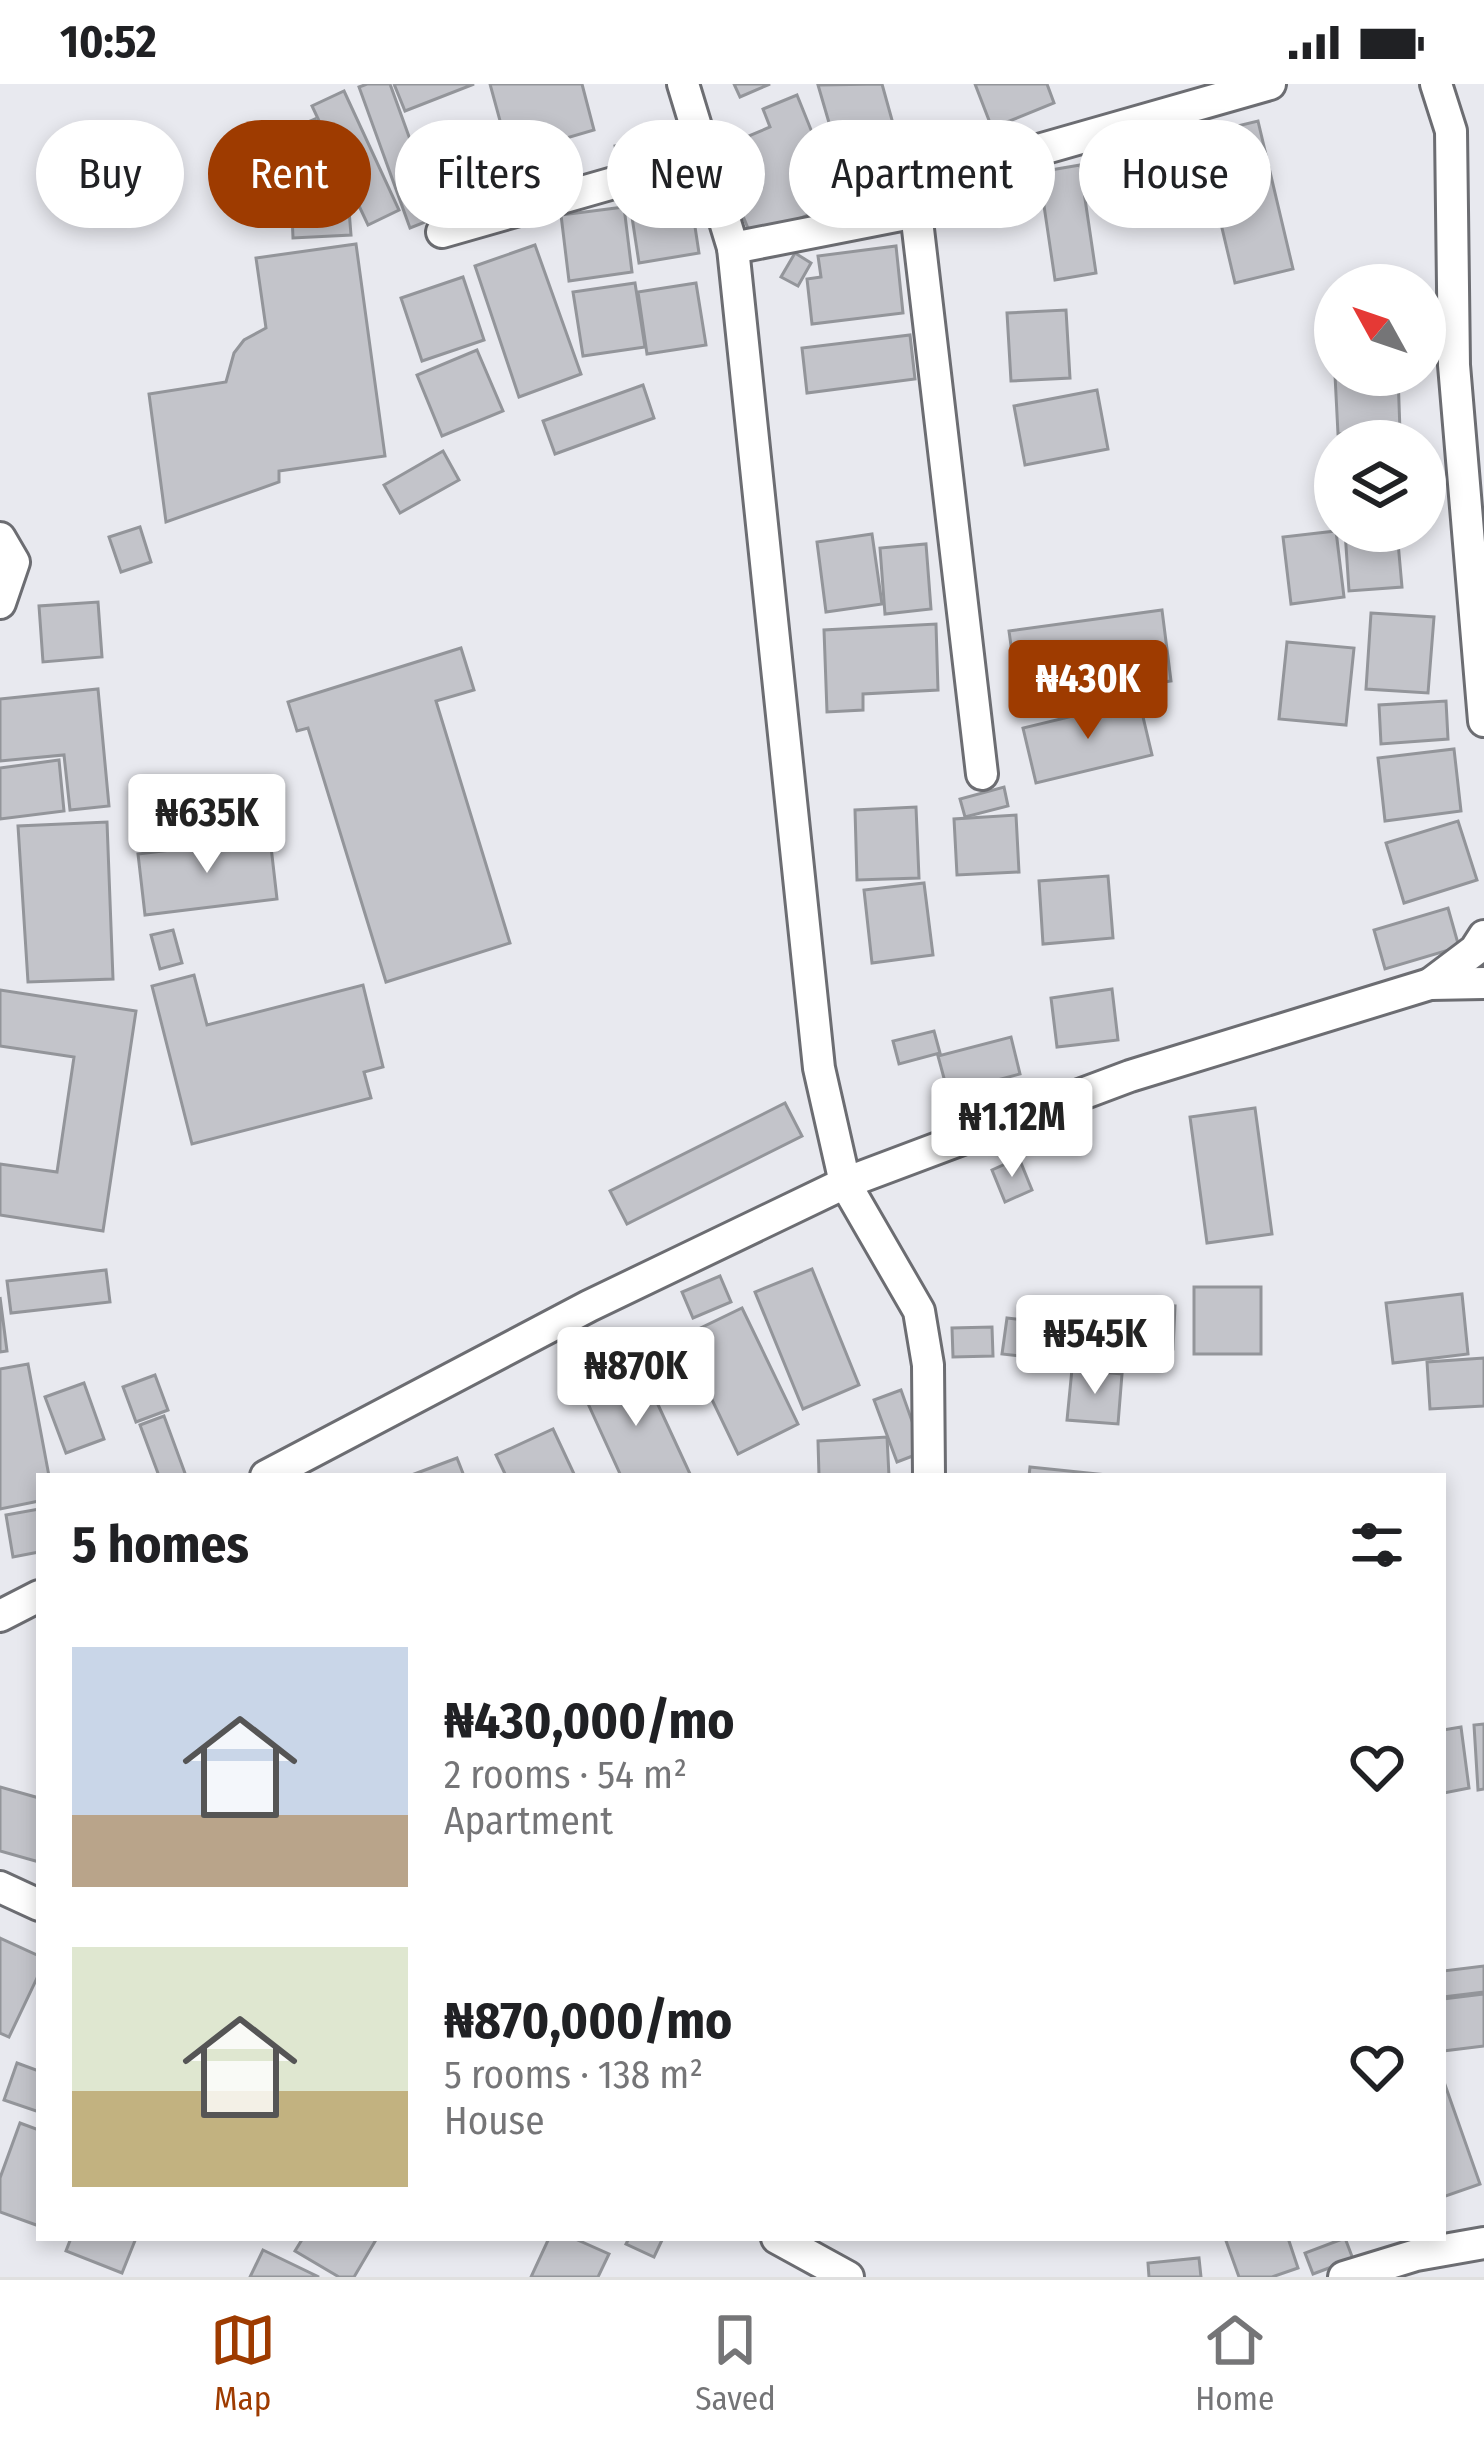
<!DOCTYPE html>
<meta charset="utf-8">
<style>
body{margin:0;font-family:"Fira Sans Condensed",sans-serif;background:#f2f2f2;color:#202124;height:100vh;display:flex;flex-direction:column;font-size:45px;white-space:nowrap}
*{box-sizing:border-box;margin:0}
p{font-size:39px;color:#757577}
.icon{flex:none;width:66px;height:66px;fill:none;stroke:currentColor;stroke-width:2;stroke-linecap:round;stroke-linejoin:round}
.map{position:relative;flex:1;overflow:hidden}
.details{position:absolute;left:36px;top:1389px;width:1410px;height:768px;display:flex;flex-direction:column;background:#fff;border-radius:0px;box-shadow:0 6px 18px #0003}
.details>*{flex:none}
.banner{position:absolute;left:36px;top:36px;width:1413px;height:108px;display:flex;gap:24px}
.needle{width:78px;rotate:310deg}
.fabs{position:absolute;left:1314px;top:180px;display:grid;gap:24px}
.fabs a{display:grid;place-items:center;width:132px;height:132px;border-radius:50%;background:#fff;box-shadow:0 6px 18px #0003;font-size:60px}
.price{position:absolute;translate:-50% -102px;padding:0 27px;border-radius:12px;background:#fff;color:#222;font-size:39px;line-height:78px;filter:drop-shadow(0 3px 6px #0008)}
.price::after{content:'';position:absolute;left:50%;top:72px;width:36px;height:27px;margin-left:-18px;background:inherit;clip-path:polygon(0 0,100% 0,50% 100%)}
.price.current{background:#9e3b00;color:#fff}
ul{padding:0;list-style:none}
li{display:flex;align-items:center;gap:36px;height:300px;padding:0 36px}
li span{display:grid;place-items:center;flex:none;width:336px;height:240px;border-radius:0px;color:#555}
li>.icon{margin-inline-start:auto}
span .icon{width:144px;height:144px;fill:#fffc;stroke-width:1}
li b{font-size:51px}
h2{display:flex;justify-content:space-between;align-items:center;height:144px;padding:0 36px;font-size:51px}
.pill{padding:0 42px;border-radius:54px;background:#fff;box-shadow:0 6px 18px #0003;font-size:42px;line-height:108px}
.pill.current{background:#9e3b00;color:#fff}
.status{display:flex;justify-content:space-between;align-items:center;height:84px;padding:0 60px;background:#fff;direction:ltr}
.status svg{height:33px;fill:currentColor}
.dock{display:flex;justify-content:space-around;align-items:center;height:168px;border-top:3px solid #e0e0e0;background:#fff;font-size:33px;color:#757577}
.dock a{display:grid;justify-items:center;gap:6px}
.dock .current{color:#9e3b00}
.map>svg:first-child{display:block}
.building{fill:#c3c4ca;stroke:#93959a;stroke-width:3}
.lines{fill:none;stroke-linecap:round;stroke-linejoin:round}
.street-casing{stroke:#6c6d72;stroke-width:36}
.street{stroke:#fff;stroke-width:30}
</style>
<div class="status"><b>10:52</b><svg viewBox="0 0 49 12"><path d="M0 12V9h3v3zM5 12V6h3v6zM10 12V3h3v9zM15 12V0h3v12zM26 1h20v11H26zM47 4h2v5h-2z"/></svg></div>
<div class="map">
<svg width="1484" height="2193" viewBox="0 0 1484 2193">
<rect width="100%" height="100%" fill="#e8e9ef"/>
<!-- building -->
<g class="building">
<path d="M367,0H390L438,133L410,144L359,3Z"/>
<path d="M394,0H474L405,27Z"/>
<path d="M490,0H582L594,46L556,57L561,76L514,88Z"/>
<path d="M734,0H770L740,13Z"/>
<path d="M882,0L902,72L844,90L818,1Z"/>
<path d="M975,0H1047L1054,19L992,44Z"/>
<path d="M344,7L399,126L368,141L312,22Z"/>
<path d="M797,11L840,118L752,154L736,115L759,106L739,56L770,43L763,25Z"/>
<path d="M315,35L341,98L299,115L273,53Z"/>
<path d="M1258,37L1293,185L1235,199L1200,51Z"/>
<path d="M644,56L649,82L620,87L615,62Z"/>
<path d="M1080,81L1096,189L1055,196L1039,88Z"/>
<path d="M690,110L699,169L639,179L630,120Z"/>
<path d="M624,123L632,188L569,197L561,131Z"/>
<path d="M349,126L351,151L293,154L292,130Z"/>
<path d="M356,160L385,372L279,387V398L166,438L149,310L226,298L234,269L244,256L266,244L256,174Z"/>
<path d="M535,161L581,290L519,313L475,182Z"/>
<path d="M896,162L903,229L812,240L807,195L821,193L818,172Z"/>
<path d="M795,169L811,179L798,202L781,193Z"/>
<path d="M463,193L484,256L422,277L401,214Z"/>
<path d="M635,199L645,263L583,272L573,208Z"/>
<path d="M696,199L706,261L647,270L638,208Z"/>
<path d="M1066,226L1070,294L1011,297L1007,229Z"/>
<path d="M910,251L915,295L807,309L802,264Z"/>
<path d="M477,266L503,327L442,352L417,291Z"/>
<path d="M1335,291H1398L1400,347L1338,350Z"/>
<path d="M643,301L654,334L555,370L543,337Z"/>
<path d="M1097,306L1108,365L1025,381L1014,322Z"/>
<path d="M443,367L459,396L400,429L384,401Z"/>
<path d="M140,443L151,478L121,488L109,453Z"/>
<path d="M1336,447L1344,513L1291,520L1283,453Z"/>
<path d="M1345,447H1397L1402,503L1349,507Z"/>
<path d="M872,450L882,520L826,528L817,458Z"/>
<path d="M926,460L931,525L885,530L880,464Z"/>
<path d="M98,518L102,573L43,578L39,522Z"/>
<path d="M1162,526L1171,597L1019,619L1009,547Z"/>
<path d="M1371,529L1434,533L1428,609L1366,605Z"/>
<path d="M936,540L938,606L863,610V626L827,628L824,546Z"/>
<path d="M1287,558L1354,564L1346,641L1279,635Z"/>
<path d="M461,564L474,606L436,617L510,859L386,898L308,644L297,647L288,618Z"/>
<path d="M98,605L109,722L70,726L64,671L0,677V615Z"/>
<path d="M1139,616L1152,671L1036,699L1023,644Z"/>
<path d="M1446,617L1448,655L1381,660L1379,621Z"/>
<path d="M1454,665L1461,727L1385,737L1378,674Z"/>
<path d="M59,676L64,727L0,735V684Z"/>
<path d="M1004,703L1008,722L965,733L960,715Z"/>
<path d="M916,723L919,794L857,796L855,726Z"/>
<path d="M1016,731L1019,788L957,791L954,735Z"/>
<path d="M1458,737L1477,796L1404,819L1386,759Z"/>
<path d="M107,738L113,895L28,898L18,742Z"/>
<path d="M270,754L277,815L145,831L138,770Z"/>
<path d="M1108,792L1113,854L1043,860L1039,797Z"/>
<path d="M924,799L933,871L872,879L864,806Z"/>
<path d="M1448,824L1459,863L1385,885L1374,846Z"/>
<path d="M173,846L182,879L160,885L151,851Z"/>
<path d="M194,891L207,941L363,901L383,983L364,988L371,1014L192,1060L152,902Z"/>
<path d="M1112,905L1118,956L1057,963L1051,914Z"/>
<path d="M0,906L136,927L103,1147L0,1131V1080L57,1088L74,973L0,962Z"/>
<path d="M934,947L940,969L899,980L893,957Z"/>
<path d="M1011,953L1020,990L948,1009L938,972Z"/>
<path d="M785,1019L802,1052L627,1140L610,1107Z"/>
<path d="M1255,1024L1272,1150L1207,1159L1190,1033Z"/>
<path d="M1019,1074L1032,1106L1005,1118L992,1086Z"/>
<path d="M812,1185L859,1301L803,1325L755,1208Z"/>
<path d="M106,1186L110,1218L11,1229L7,1197Z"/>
<path d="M720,1192L731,1218L693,1234L682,1208Z"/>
<rect x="1194" y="1203" width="67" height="67"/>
<path d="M1462,1210L1468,1270L1393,1279L1386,1219Z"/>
<path d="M0,1213L7,1267L0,1268Z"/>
<path d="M1074,1220L1175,1222L1173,1265L1073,1262Z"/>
<path d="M742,1224L798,1340L738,1370L682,1253Z"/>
<path d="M1007,1234L1071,1241L1067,1277L1002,1270Z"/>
<path d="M992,1243L993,1272L953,1273L952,1244Z"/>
<path d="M1484,1274V1322L1430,1325L1427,1278Z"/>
<path d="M28,1280L49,1392H39V1417L0,1425V1285Z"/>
<path d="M1072,1285L1122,1290L1118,1340L1067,1336Z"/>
<path d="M642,1286L691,1392H621L585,1313Z"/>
<path d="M155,1291L168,1326L136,1338L123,1303Z"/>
<path d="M84,1299L104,1355L66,1369L45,1313Z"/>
<path d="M901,1306L923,1368L897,1378L874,1316Z"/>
<path d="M164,1332L186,1392H159L140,1341Z"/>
<path d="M553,1345L575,1392H506L496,1371Z"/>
<path d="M887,1353L889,1392H819L818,1357Z"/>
<path d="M457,1374L464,1392H409Z"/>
<path d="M1030,1383L1117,1392H1029Z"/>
<path d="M39,1425V1468L13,1473L6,1431Z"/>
<path d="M1484,1640V1705L1478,1706L1474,1641Z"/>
<path d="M1461,1643L1469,1704L1444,1709L1443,1646Z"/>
<path d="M0,1703L39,1714V1778L0,1767Z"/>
<path d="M0,1854L39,1872V1890L9,1953L0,1949Z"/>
<path d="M1484,1882V1908L1443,1913V1887Z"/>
<path d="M1484,1910V1962L1443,1967V1915Z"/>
<path d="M17,1979L39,1987V2028L4,2016Z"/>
<path d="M1443,1995L1480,2100L1443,2113Z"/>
<path d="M20,2039L39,2046V2142L0,2128V2094Z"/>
<path d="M71,2154H136L122,2189L66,2167Z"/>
<path d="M303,2154H377L354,2193H339L295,2167Z"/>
<path d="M549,2154H573L609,2170L598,2193H531Z"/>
<path d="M629,2154H663L654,2173L626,2160Z"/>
<path d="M1225,2154H1288L1298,2184L1272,2193H1239Z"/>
<path d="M1345,2154L1353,2175L1313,2190L1305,2169Z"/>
<path d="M263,2166L319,2193H250Z"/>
<path d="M1199,2174L1201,2193H1149L1148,2179Z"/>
</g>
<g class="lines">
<defs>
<g id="street">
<path d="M683,0L733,164L819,984L845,1099L919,1227L928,1281L929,1392"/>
<path d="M1436,0L1451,47L1454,281L1484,637"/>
<path d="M916,128L982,690"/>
<path d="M442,148L624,96L705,68"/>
<path d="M733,164L916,128L1028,69L1270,0"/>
<path d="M0,454L14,478L0,519"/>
<path d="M1430,900L1475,866L1484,852"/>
<path d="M266,1392L589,1222L845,1099L1130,992L1430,900L1484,899"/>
<path d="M0,1532L39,1512"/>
<path d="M0,1803L39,1821"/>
<path d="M777,2154L848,2193"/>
<path d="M1344,2193L1416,2171L1484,2159"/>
</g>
</defs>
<!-- street casing -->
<use href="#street" class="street-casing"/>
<!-- street -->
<use href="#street" class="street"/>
</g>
</svg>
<div class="fabs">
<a><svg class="needle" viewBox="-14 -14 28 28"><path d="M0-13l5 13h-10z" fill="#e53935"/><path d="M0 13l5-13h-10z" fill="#757577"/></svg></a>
<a><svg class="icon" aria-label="layers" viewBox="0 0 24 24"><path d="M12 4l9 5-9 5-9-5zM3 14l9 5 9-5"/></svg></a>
</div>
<b class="price current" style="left:1088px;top:658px">₦430K</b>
<b class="price" style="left:207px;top:792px">₦635K</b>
<b class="price" style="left:1012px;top:1096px">₦1.12M</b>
<b class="price" style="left:1095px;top:1313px">₦545K</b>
<b class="price" style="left:636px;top:1345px">₦870K</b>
<div class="banner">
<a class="pill">Buy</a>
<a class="pill current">Rent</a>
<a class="pill">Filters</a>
<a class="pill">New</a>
<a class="pill">Apartment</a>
<a class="pill">House</a>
</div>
<section class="details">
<h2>5 homes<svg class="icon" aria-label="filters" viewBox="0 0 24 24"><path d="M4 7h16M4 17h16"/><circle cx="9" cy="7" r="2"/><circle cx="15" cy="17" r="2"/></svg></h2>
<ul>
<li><span style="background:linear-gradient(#c9d6e8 70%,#b9a48a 0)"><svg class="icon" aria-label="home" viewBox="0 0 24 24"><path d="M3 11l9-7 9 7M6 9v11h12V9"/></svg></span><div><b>₦430,000/mo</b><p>2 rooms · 54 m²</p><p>Apartment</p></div><svg class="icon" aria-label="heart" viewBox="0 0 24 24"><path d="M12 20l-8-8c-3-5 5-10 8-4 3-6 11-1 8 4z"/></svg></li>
<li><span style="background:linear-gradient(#dfe7d0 60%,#c2b280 0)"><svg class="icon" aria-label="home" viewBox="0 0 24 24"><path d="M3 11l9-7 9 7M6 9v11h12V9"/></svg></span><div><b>₦870,000/mo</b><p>5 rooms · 138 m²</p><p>House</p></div><svg class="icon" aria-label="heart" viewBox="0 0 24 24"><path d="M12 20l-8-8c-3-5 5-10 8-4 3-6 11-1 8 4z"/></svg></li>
</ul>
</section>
</div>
<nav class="dock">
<a class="current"><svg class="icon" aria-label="map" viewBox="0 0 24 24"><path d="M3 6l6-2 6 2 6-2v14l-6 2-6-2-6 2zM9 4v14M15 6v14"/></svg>Map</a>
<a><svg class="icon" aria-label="saved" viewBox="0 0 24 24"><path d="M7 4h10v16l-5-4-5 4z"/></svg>Saved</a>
<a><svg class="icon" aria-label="home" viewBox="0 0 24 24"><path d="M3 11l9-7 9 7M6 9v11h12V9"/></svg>Home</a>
</nav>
